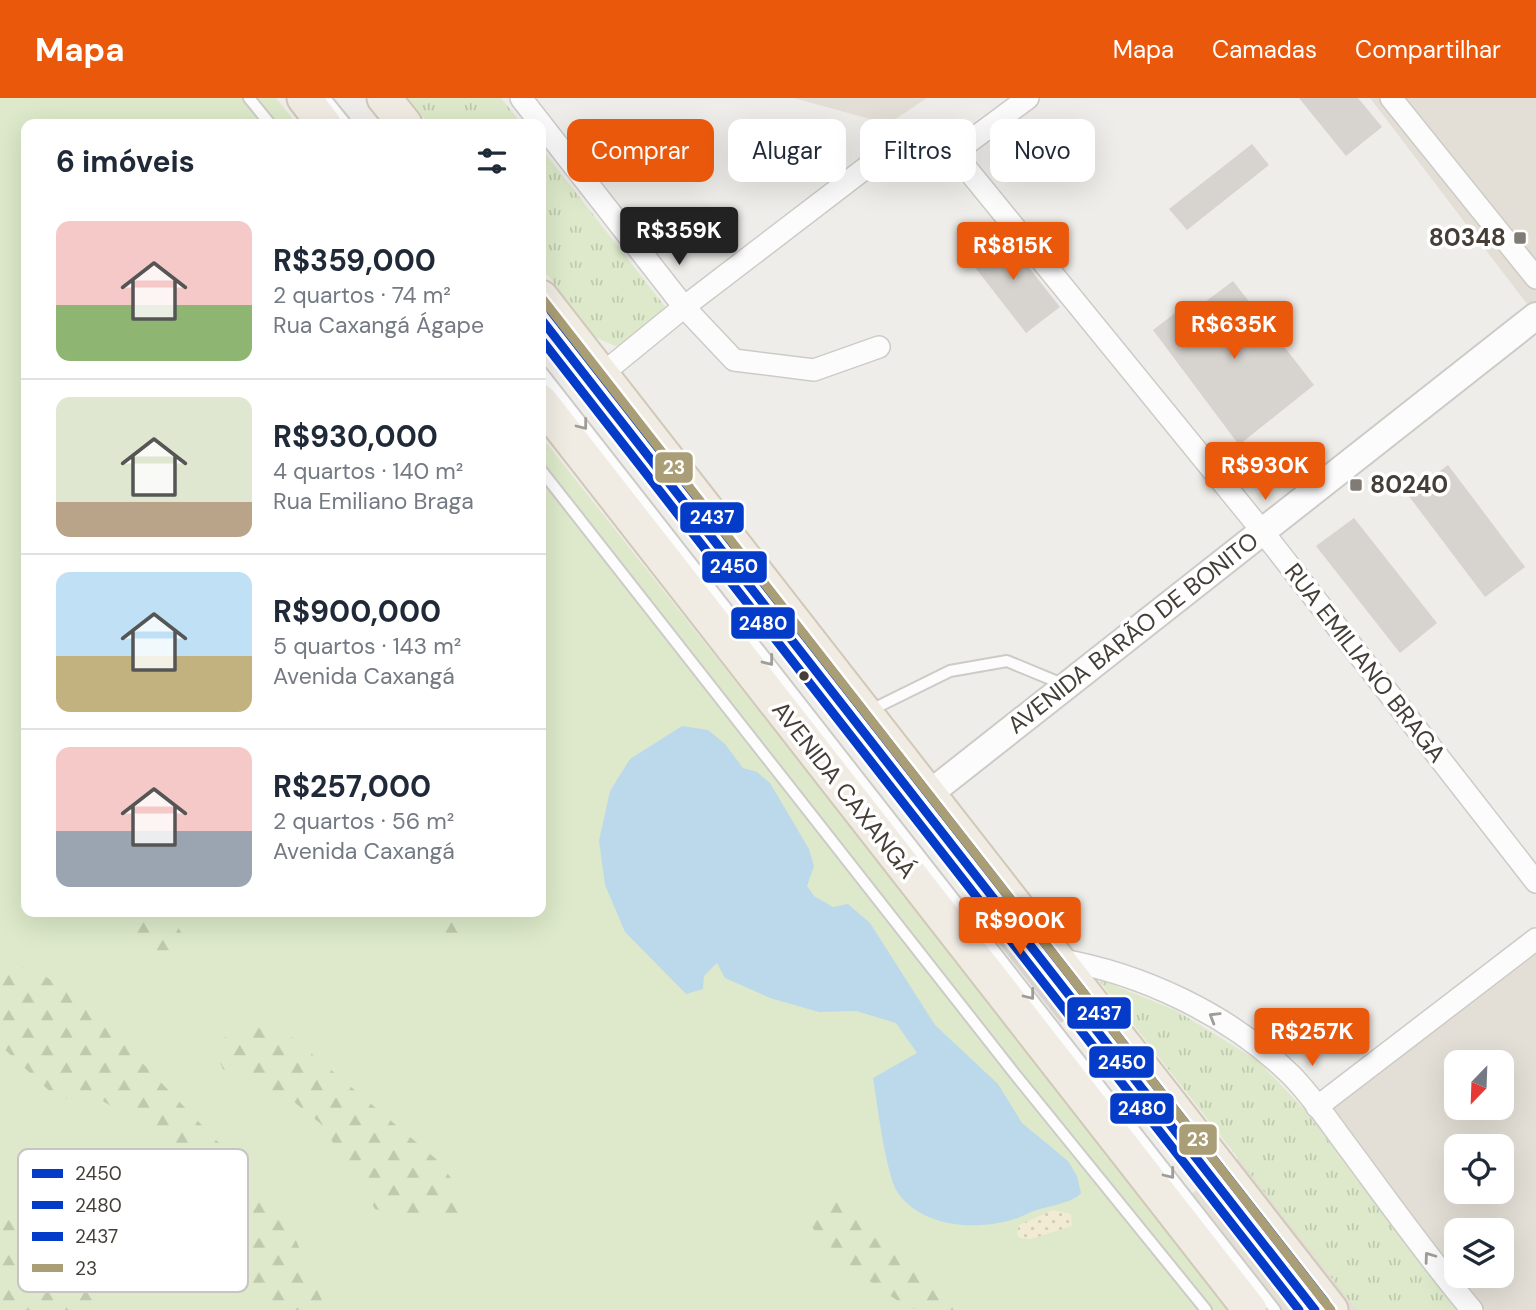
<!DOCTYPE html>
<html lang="pt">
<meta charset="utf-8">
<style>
body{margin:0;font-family:"DM Sans",sans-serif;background:#f6f6f7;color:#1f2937;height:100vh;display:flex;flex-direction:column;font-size:26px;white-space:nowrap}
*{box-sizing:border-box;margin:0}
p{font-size:23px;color:#747a83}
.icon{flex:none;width:38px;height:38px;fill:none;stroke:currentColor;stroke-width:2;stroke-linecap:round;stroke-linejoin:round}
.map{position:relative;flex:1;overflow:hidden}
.details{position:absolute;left:21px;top:21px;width:525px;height:798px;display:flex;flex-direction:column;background:#fff;border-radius:14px;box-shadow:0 7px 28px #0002}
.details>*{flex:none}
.banner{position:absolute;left:567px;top:21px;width:665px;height:63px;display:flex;gap:14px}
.needle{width:46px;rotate:203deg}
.tools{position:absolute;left:1444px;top:952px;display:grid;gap:14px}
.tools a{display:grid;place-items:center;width:70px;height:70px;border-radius:14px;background:#fff;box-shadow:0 7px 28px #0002;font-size:35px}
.price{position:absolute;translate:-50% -60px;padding:0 16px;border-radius:7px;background:#ea580c;color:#fff;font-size:23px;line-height:46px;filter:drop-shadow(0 2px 4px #0008)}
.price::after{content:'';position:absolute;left:50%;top:42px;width:21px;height:16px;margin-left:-10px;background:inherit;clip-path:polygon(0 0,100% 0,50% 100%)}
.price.on{background:#222;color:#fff}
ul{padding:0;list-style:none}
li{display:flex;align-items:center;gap:21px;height:175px;padding:0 35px}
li+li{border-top:2px solid #e0e1e3}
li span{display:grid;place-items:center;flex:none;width:196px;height:140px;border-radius:14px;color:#555}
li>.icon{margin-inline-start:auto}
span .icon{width:84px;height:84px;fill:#fffc;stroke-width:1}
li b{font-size:30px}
h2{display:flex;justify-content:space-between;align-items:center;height:84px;padding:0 35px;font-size:30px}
.tag{padding:0 24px;border-radius:14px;background:#fff;box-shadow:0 7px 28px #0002;font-size:24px;line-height:63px}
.tag.on{background:#ea580c;color:#fff}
header{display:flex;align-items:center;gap:42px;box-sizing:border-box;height:98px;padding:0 35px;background:#ea580c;color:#fff}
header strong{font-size:33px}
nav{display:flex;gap:38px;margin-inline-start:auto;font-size:24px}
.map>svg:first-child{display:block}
.residential{fill:#e3dfd6;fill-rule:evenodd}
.green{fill:#dde9ca}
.forest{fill:url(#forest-firs)}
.sand{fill:url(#sand-dots)}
.park{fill:url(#park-tufts)}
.water{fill:#bbd9eb}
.building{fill:#d7d4d0}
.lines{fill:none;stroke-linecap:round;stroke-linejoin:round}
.service-casing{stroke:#cdcbc7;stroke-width:14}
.minor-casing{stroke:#cdcbc7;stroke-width:24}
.tertiary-casing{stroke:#cdcbc7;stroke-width:30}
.primary-casing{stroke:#d1c8b7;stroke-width:37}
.service{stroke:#fdfcfc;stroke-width:10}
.minor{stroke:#fdfcfc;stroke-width:21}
.tertiary{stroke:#fdfcfc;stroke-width:26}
.primary{stroke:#f0ece4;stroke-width:33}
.bus-1-casing{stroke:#fff;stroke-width:14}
.bus-2-casing{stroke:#fff;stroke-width:14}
.bus-3-casing{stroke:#fff;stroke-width:14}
.bus-4-casing{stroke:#fff;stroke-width:14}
.bus-1{stroke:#043bc9;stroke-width:9}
.bus-2{stroke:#043bc9;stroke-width:9}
.bus-3{stroke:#043bc9;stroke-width:9}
.bus-4{stroke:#aa9e76;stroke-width:9}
.oneway{stroke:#a09d99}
.poi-dot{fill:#807b75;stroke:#fff;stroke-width:2.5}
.bus-dot{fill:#443e36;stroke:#fff;stroke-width:2.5}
.labels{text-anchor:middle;stroke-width:7;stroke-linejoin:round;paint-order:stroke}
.poi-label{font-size:24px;font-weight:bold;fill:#443e36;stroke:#fff;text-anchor:end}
.street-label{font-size:24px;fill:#443e36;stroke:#fff}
.key{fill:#fff;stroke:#c7c5c3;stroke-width:2}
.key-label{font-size:19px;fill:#443e36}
.line-badge{stroke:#fff;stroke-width:2.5}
.badge-label{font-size:19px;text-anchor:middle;font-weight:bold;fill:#fff}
</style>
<header>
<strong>Mapa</strong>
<nav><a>Mapa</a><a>Camadas</a><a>Compartilhar</a></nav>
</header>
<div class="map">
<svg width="1536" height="1212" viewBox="0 0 1536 1212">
<defs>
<pattern id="forest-firs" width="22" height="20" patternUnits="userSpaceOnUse" patternTransform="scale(1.75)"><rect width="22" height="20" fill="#dde9ca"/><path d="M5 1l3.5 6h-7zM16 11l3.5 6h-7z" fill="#bfc9ae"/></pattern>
<pattern id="sand-dots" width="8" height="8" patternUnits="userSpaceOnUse" patternTransform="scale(1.75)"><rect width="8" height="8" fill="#f2ebd4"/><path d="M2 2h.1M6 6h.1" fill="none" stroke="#d1cbb7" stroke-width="1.8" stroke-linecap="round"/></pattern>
<pattern id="park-tufts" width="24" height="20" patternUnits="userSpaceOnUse" patternTransform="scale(1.75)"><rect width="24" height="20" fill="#dde9ca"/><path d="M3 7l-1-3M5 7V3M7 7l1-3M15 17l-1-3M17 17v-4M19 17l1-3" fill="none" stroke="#bfc9ae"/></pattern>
</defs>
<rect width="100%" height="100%" fill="#efede9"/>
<!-- residential -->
<g class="residential">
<path d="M794,0H927L888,26Z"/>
<path d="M1370,0H1536V218Z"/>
<path d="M1536,830V1212H1274L1186,1100ZM1456,964H1502V1010H1456ZM1456,1048H1502V1094H1456ZM1456,1132H1502V1178H1456Z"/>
</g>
<!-- green -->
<path class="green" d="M0,0H276L297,26H26V814H541V338L1233,1212H0Z"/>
<!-- forest -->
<g class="forest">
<path d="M115,814H169L188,846L163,867Z"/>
<path d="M411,814H475L482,819L462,844Z"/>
<path d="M8,868L34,871L83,903L283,1112L326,1212H268L215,1129L169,1067L170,1042L153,1024L128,1019L95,998L58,1001L0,947V873Z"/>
<path d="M271,921L436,1061L471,1105L465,1121H411L375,1111L321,1026L293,1003L223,971L211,945Z"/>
<path d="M836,1100C886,1128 924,1171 964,1212C950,1212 928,1212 915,1211C884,1200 831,1152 809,1126Z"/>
<path d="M0,1112L41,1157L88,1185L97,1212H11L0,1200Z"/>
</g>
<!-- sand -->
<path class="sand" d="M1053,1112L1071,1116L1072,1128L1031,1141L1019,1140L1017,1135L1019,1127Z"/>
<!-- park -->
<g class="park">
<path d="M408,0H501L522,26H429Z"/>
<path d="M541,50L666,210L625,246L615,248L595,239L541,169Z"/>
<path d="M1103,883L1175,912L1257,962L1303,1010L1457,1212H1357L1100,884Z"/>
</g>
<!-- water -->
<path class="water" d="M682,628L708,632L725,646L743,670L757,674L770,685L809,751L814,768L807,788L814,798L833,809L848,806L870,825L935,927L998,986L1022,1025L1068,1063L1077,1078L1081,1095C1073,1106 1042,1108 1027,1116C989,1134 925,1133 898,1095C886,1078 877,1004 873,980L917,955L896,925L856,913L819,914L770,900L725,880L717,865L704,878L703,891L686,896L625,834L605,787L599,743L610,693L630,661Z"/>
<!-- building -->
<g class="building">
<path d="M1299,0H1358L1382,29L1346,58Z"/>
<path d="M1252,46L1269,67L1187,132L1169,111Z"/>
<path d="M1000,133L1060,209L1026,235L967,159Z"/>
<path d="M1233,183L1314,287L1239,347L1153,232L1187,206L1193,213Z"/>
<path d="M1448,367L1525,469L1485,499L1408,397Z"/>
<path d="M1354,420L1437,525L1400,555L1316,448Z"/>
<path d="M980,794L1074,914L1061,925L966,804Z"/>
</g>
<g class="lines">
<defs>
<g id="service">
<path d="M249,0L270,26"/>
<path d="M325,0L346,26"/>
<path d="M541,273L1275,1212"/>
<path d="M541,372L1014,975L1206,1212"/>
<path d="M869,613L950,573L1007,563L1065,587"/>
</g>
<g id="minor">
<path d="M521,0L684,209L734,262L814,272L879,249"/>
<path d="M1391,0L1536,180"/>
<path d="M954,55L1028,0"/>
<path d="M602,276L684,209L893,49C917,38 933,40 954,55L1263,434L1536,784"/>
<path d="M1057,861C1141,875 1229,916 1291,977C1314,1000 1333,1030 1353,1056C1392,1109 1430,1162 1472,1212"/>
<path d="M1317,1009L1536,841"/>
</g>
<path id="tertiary" d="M929,696L1536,218"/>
<g id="primary">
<path d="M304,0L324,26"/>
<path d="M384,0L405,26"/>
<path d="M541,199L1331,1212"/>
<path d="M541,304L1250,1212"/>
</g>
</defs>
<!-- service casing -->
<use href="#service" class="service-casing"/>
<!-- minor casing -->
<use href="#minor" class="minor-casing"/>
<!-- tertiary casing -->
<use href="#tertiary" class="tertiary-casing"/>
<!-- primary casing -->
<use href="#primary" class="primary-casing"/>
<!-- service -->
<use href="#service" class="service"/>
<!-- minor -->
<use href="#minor" class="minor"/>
<!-- tertiary -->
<use href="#tertiary" class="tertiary"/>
<!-- primary -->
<use href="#primary" class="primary"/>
<defs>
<path id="bus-1" d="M541,221L1315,1212"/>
<path id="bus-2" d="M541,241L1299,1212"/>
<path id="bus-3" d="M551,213L1325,1204"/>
<path id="bus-4" d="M541,199L1331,1212"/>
</defs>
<!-- bus-1 casing -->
<use href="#bus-1" class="bus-1-casing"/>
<!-- bus-2 casing -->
<use href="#bus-2" class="bus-2-casing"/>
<!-- bus-3 casing -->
<use href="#bus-3" class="bus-3-casing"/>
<!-- bus-4 casing -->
<use href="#bus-4" class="bus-4-casing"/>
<!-- bus-1 -->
<use href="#bus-1" class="bus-1"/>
<!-- bus-2 -->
<use href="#bus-2" class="bus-2"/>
<!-- bus-3 -->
<use href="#bus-3" class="bus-3"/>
<!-- bus-4 -->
<use href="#bus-4" class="bus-4"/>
</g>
<!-- one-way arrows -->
<defs><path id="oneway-chevron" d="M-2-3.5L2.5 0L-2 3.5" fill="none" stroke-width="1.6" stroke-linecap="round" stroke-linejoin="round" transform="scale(1.75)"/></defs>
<g class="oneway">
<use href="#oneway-chevron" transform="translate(583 327) rotate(52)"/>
<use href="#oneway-chevron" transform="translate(769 563) rotate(52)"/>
<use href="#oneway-chevron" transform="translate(1030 897) rotate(52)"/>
<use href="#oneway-chevron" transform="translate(1214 919) rotate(-149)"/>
<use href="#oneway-chevron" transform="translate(1170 1076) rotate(52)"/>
<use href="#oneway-chevron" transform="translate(1429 1159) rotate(-126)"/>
</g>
<!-- markers -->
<g class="poi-dot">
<rect x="1513" y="133" width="14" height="14" rx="3.5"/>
<rect x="1349" y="380" width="14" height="14" rx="3.5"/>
</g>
<circle class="bus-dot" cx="804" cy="578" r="6"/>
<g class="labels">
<!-- poi labels -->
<g class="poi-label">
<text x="1506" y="148">80348</text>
<text x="1370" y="395" text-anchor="start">80240</text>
</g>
<!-- street labels -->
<g class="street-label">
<text transform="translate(1133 535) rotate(-38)" y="8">AVENIDA BARÃO DE BONITO</text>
<text transform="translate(1365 565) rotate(52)" y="8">RUA EMILIANO BRAGA</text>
<text transform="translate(844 692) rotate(52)" y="8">AVENIDA CAXANGÁ</text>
</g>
</g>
<!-- legend -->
<rect x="18" y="1051" width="230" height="143" rx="10" class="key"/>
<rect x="32" y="1071" width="31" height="9" fill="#043bc9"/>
<rect x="32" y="1103" width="31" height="8" fill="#043bc9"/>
<rect x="32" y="1134" width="31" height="9" fill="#043bc9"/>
<rect x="32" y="1166" width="31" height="8" fill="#aa9e76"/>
<g class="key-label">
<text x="75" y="1082">2450</text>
<text x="75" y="1114">2480</text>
<text x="75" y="1145">2437</text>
<text x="75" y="1177">23</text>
</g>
<g class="line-badge">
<rect x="654" y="353" width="40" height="33" rx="7" fill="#aa9e76"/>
<rect x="679" y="403" width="66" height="33" rx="7" fill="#043bc9"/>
<rect x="701" y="452" width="67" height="34" rx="7" fill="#043bc9"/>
<rect x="730" y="508" width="66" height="34" rx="7" fill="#043bc9"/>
<rect x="1066" y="898" width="66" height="34" rx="7" fill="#043bc9"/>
<rect x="1088" y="947" width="67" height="34" rx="7" fill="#043bc9"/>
<rect x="1109" y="994" width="66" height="33" rx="7" fill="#043bc9"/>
<rect x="1178" y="1025" width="40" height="33" rx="7" fill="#aa9e76"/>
</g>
<g class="badge-label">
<text x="674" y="376">23</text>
<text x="712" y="426">2437</text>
<text x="734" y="475">2450</text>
<text x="763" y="532">2480</text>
<text x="1099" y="922">2437</text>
<text x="1122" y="971">2450</text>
<text x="1142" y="1017">2480</text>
<text x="1198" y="1048">23</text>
</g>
</svg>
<div class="tools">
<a><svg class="needle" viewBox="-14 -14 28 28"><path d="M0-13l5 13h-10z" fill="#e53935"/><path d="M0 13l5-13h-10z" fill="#747a83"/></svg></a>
<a><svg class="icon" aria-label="locate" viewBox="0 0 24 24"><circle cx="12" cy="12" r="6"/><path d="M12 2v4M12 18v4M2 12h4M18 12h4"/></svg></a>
<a><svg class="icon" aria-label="layers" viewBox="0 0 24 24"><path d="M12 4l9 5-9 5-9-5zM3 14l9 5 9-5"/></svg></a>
</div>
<b class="price on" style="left:679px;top:169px">R$359K</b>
<b class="price" style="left:1013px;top:184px">R$815K</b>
<b class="price" style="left:1234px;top:263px">R$635K</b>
<b class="price" style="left:1265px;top:404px">R$930K</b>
<b class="price" style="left:1020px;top:859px">R$900K</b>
<b class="price" style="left:1312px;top:970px">R$257K</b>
<div class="banner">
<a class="tag on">Comprar</a>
<a class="tag">Alugar</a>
<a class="tag">Filtros</a>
<a class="tag">Novo</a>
</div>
<section class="details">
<h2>6 imóveis<svg class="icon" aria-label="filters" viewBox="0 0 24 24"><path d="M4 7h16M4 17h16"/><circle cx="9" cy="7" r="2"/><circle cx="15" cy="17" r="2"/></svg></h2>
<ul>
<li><span style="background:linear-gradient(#f6c9c9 60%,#8fb573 0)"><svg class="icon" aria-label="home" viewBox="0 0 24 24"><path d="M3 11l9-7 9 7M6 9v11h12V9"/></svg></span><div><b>R$359,000</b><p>2 quartos · 74 m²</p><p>Rua Caxangá Ágape</p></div></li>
<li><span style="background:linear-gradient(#dfe7d0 75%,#b9a48a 0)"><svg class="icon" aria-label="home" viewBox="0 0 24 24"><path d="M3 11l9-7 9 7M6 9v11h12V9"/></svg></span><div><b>R$930,000</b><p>4 quartos · 140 m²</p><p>Rua Emiliano Braga</p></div></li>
<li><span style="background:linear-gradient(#bfe0f5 60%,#c2b280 0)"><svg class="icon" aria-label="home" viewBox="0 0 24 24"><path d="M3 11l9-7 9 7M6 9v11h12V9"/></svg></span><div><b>R$900,000</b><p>5 quartos · 143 m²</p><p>Avenida Caxangá</p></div></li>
<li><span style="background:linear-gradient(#f6c9c9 60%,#9aa5b1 0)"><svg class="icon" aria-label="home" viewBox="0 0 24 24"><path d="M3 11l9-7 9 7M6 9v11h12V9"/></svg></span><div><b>R$257,000</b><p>2 quartos · 56 m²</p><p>Avenida Caxangá</p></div></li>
</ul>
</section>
</div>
